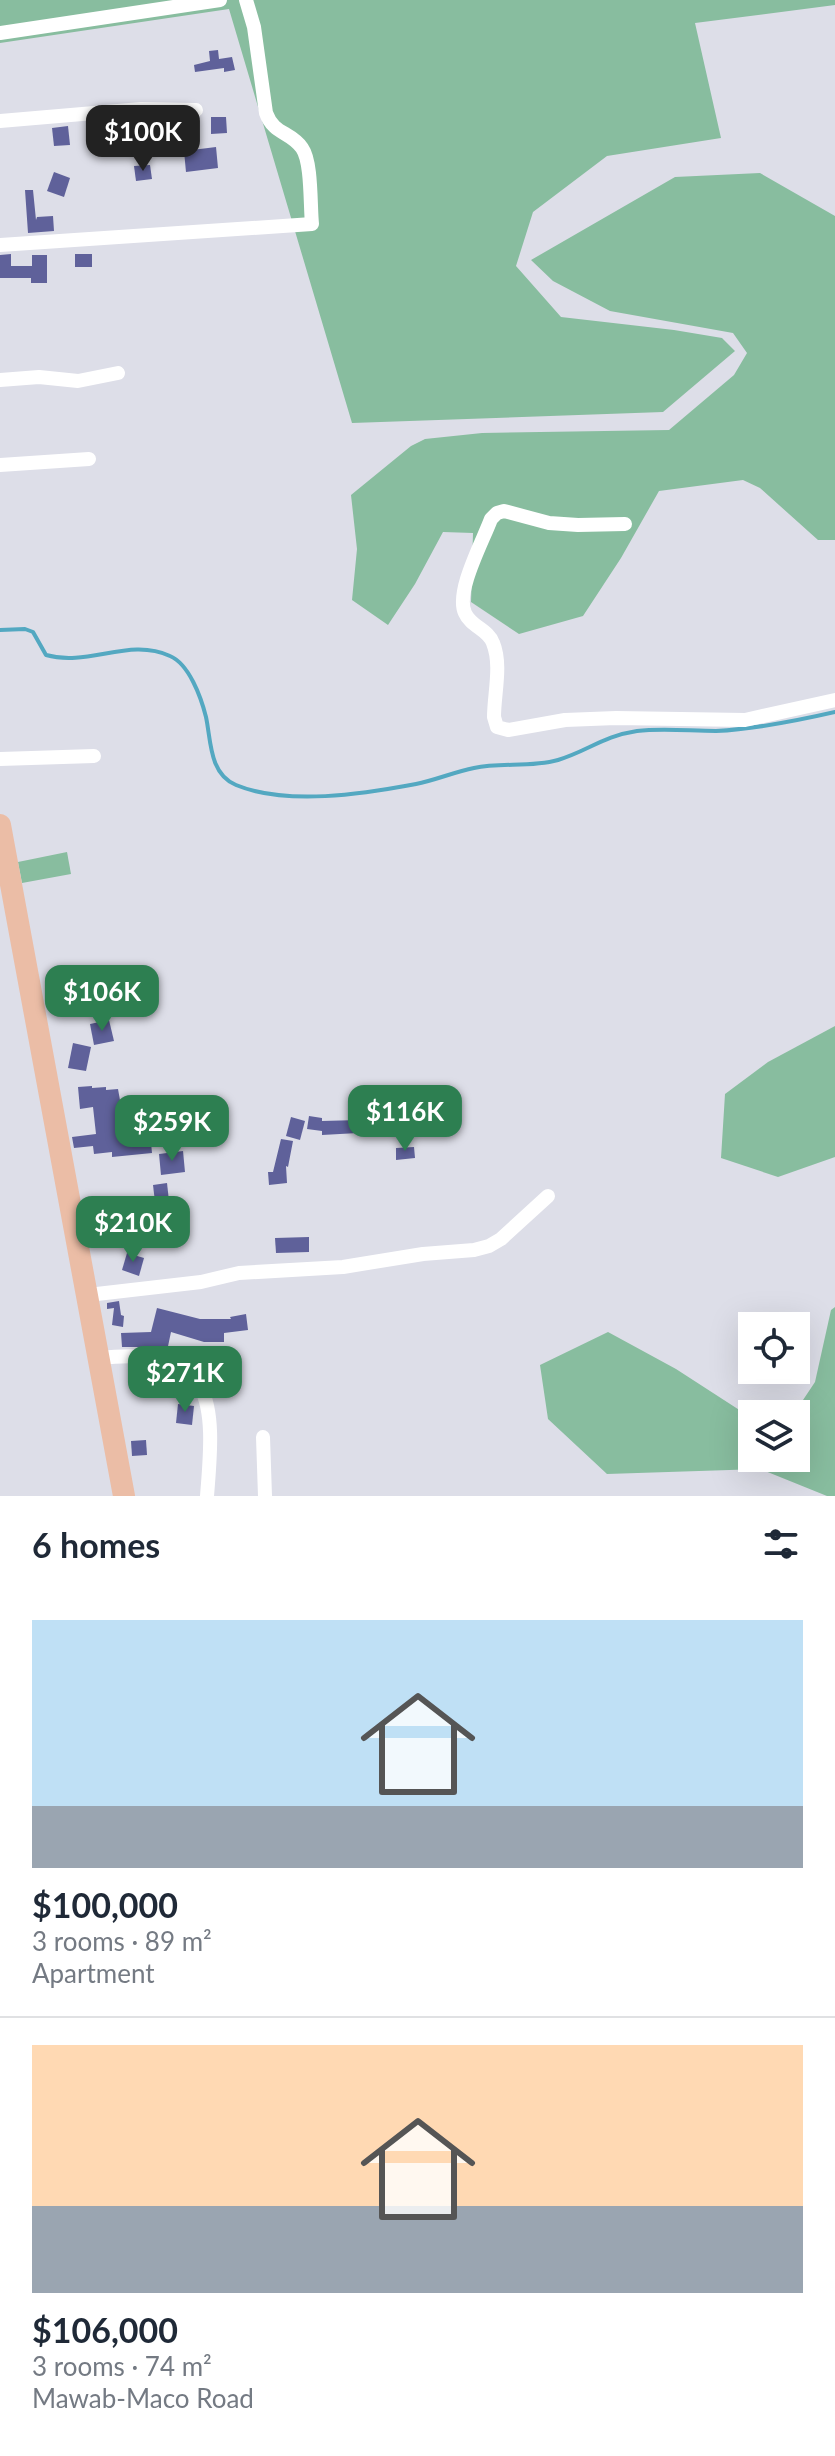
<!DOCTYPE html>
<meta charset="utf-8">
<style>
body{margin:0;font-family:Lato,sans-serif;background:#f6f6f7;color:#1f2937;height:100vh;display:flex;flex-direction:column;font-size:30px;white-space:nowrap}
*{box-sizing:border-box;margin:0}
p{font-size:26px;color:#747a83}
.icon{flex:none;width:44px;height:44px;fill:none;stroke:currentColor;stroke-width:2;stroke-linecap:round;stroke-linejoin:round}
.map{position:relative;height:1496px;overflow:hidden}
.side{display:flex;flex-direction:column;background:#fff;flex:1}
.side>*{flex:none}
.fabs{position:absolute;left:738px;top:1312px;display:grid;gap:16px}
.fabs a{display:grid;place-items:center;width:72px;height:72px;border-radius:0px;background:#fff;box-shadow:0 8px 32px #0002;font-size:40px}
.price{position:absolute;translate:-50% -68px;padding:0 18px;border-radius:16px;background:#2d7f51;color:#fff;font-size:26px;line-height:52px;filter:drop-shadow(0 2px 4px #0008)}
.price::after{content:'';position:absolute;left:50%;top:48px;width:24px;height:18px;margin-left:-12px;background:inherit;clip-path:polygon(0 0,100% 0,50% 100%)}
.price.current{background:#222;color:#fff}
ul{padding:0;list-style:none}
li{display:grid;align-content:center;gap:16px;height:424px;padding:0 32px}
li+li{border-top:2px solid #e0e1e3}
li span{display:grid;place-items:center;height:248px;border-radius:0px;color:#555}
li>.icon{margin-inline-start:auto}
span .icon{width:144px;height:144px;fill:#fffc;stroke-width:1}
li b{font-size:34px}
h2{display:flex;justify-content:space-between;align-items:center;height:96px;padding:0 32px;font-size:34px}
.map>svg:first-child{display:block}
.green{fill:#88bd9f;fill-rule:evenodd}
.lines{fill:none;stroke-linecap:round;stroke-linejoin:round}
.stream{stroke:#53a8c1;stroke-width:4}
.building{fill:#5f619a}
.minor{stroke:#fff;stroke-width:14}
.primary{stroke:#ebbda6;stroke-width:22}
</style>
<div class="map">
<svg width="835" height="1496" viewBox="0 0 835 1496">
<rect width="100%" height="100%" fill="#dddee8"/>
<!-- green -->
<g class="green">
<path d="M0,0H835V5L695,23L721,138L607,156L533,212L516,266L561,317L674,330L722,338L735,351L663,412L352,423L229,9L0,43Z"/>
<path d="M760,173L835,216V540H818L760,488L743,480L659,491L621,558L583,616L519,634L471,602L473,533L443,532L415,584L388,625L352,600L357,549L351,495L411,446L425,439L482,433L669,430L734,375L747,353L733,333L610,311L553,281L531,260L675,177Z"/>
<path d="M67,852L71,874L22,883L18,862Z"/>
<path d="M835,1026V1157L778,1177L721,1158L725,1094L768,1062Z"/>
<path d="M835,1307V1496H827L760,1469L607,1474L548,1419L540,1365L608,1332L676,1369L744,1413L799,1406L815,1382L831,1310ZM752,1414H796V1458H752Z"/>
</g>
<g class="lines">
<!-- stream -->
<path class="stream" d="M0,630L25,629L33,632L46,655C89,667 129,637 170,656C189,664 201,697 206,717C211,740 209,774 236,785C287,806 363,794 416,784C436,780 454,772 474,768C502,762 530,768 558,760C588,751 603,736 637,731C663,728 690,731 716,731C756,729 796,721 835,712"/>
</g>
<!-- building -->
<g class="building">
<path d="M218,50L219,59L232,57L235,70L224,72V68L195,72L194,65L210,61L209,51Z"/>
<path d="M211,117H226L227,133L211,134Z"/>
<path d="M68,126L70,145L54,146L52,128Z"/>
<path d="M216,147L218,168L186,172L184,151Z"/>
<path d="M150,165L152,179L136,181L134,166Z"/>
<path d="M54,172L70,178L64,197L47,191Z"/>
<path d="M25,190H33L36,220L37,217L53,216L54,231L28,233Z"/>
<path d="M11,254V266H32V255H47V283H31V278H0V255Z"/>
<rect x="75" y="254" width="17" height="13"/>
<path d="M59,991L81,996L78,1009L56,1004Z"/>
<path d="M109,1020L114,1041L94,1045L90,1024Z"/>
<path d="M73,1043L91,1047L86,1071L68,1068Z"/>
<path d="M92,1086V1088L106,1087V1090L118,1089L126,1134L150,1132L152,1153L112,1157V1152L94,1154L93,1146L74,1148L72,1137L96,1134L93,1107L80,1109L78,1087Z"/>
<path d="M171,1110L173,1128L154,1130L153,1112Z"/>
<path d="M309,1116L322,1118V1121L359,1120L358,1133L322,1135V1131L307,1129Z"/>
<path d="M291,1117L305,1121L300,1140L286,1136Z"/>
<path d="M281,1139L293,1141L288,1167L286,1166L287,1183L269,1185L268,1172H273Z"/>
<path d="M414,1147L415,1158L396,1160V1148Z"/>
<path d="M183,1151L185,1172L161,1175L159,1154Z"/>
<path d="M167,1183L169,1201L155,1202L153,1185Z"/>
<path d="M309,1237V1252L276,1253L275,1238Z"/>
<path d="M127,1253L144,1258L139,1276L122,1270Z"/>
<path d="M119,1301L121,1315L124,1316L123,1327L112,1325L114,1308L107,1309V1303Z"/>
<path d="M157,1308L200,1319H231L230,1317L246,1314L248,1330L224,1333V1342H204L171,1332L167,1351L147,1347H122L121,1333L151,1332Z"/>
<path d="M159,1376L180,1379L178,1395L157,1392Z"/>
<path d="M178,1404L194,1406L192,1425L176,1423Z"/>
<path d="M146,1440L147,1455L132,1456L131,1441Z"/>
</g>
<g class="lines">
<!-- minor -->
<g class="minor">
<path d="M0,33L220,0"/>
<path d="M0,121L141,109L196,110"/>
<path d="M0,245L312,224C310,205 312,162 302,148C290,131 274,135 266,113L254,27L246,0"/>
<path d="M0,380L39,377L78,381L118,373"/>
<path d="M0,465L89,459"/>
<path d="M625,524L578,525L549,523L504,511L497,513L491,519C483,541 455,592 465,613C471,627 488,629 493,643C502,665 494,694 494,717L497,727L508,730L565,720L616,718L745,720L835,700"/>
<path d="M0,759L94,756"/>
<path d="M88,1295L201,1282L239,1273L343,1267L423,1254L474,1250L489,1246L501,1239L548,1196"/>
<path d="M99,1358C217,1345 215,1402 207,1496"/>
<path d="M263,1437L265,1496"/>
</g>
<!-- primary -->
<path class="primary" d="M0,825L124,1496"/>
</g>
</svg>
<div class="fabs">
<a><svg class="icon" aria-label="locate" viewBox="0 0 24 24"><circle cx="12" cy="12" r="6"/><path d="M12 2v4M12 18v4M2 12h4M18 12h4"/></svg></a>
<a><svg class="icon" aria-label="layers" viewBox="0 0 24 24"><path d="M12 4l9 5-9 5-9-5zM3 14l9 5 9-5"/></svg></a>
</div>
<b class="price current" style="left:143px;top:173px">$100K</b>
<b class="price" style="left:102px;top:1033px">$106K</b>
<b class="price" style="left:405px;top:1153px">$116K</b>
<b class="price" style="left:172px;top:1163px">$259K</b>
<b class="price" style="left:133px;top:1264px">$210K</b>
<b class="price" style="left:185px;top:1414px">$271K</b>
</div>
<section class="side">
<h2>6 homes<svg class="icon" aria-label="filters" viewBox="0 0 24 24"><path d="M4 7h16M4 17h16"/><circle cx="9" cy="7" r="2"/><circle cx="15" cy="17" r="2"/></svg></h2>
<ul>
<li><span style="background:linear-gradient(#bfe0f5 75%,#9aa5b1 0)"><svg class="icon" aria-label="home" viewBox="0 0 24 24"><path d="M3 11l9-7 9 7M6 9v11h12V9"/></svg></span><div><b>$100,000</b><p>3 rooms · 89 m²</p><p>Apartment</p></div></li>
<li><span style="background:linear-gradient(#ffd9b3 65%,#9aa5b1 0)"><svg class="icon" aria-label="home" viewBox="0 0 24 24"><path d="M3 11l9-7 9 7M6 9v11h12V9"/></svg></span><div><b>$106,000</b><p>3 rooms · 74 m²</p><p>Mawab-Maco Road</p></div></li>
</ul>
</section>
